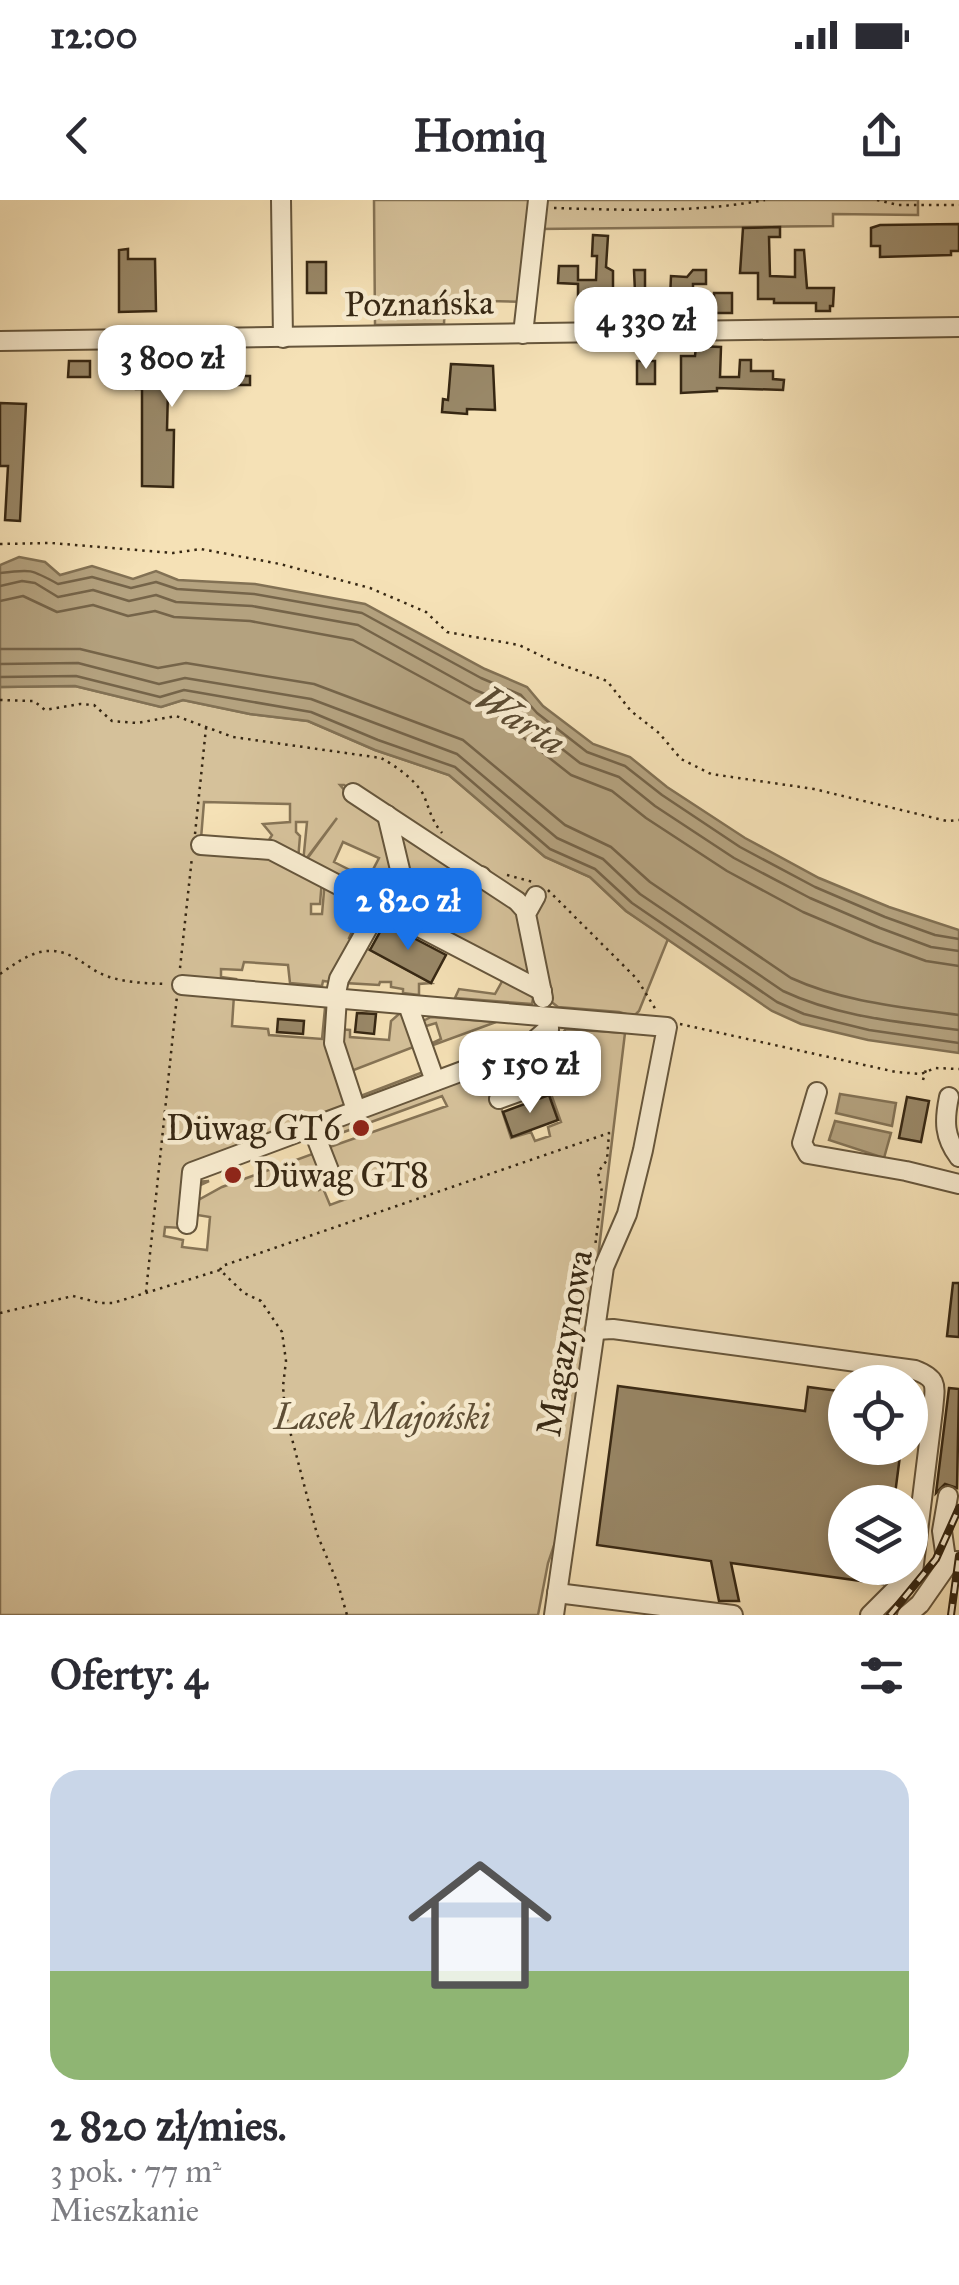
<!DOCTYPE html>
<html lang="pl">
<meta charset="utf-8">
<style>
body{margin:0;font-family:"IM FELL Great Primer",serif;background:#f2f2f3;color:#2b2b33;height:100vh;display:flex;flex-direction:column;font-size:38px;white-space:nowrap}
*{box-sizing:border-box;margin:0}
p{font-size:32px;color:#7c7c81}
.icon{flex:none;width:55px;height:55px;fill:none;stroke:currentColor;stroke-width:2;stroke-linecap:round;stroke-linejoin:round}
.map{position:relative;height:1415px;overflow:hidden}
.panel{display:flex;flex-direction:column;background:#fff;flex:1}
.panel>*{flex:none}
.tools{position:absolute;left:828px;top:1165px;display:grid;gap:20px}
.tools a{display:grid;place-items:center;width:100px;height:100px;border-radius:50%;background:#fff;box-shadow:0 5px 15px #0003;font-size:50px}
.price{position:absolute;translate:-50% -85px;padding:0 22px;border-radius:20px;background:#fff;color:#222;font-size:32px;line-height:65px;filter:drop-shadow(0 2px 5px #0008)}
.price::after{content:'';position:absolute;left:50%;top:60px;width:30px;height:22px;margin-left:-15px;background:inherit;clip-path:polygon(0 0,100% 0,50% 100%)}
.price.selected{background:#1a73e8;color:#fff}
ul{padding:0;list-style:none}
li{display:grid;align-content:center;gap:20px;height:530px;padding:0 50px}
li+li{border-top:2px solid #e1e1e2}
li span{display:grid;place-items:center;height:310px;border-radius:30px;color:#555}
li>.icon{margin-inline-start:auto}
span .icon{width:180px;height:180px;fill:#fffc;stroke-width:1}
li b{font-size:42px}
h2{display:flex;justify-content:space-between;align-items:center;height:120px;padding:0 50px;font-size:42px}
.status{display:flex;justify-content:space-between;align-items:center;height:70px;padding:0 50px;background:#fff;direction:ltr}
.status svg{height:28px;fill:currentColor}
header{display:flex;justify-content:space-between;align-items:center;height:130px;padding:0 50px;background:#fff;font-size:45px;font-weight:700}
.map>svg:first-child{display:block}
.green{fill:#d5c19a;stroke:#867456;stroke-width:2.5;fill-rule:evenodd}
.water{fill:#b4a27f;stroke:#827154;stroke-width:2.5}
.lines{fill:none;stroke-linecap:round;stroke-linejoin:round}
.shore{stroke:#756449;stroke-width:2.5}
.building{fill:#998868;stroke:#362713;stroke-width:2.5}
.minor-casing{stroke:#66563c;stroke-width:22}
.path{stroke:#362713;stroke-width:2.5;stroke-dasharray:2.5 5;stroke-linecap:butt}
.minor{stroke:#f8ecd0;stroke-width:18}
.rail-casing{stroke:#362713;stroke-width:8}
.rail{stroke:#f8ecd0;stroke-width:4;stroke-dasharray:11;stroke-linecap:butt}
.poi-dot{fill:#8f2418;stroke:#f8ecd0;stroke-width:4}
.labels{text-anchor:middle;stroke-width:9;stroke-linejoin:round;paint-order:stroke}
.street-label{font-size:35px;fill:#362713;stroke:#f8ecd0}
.poi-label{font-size:35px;fill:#362713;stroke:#f8ecd0;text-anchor:end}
.park-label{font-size:35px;font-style:italic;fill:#5e4e35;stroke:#f8ecd0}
.water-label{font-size:38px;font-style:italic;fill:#5c4c33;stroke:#f8ecd0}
</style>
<div class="status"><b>12:00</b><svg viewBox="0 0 49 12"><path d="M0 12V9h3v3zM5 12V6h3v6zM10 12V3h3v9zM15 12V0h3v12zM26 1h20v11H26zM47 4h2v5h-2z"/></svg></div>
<header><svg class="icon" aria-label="back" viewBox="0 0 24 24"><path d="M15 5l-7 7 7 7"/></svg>Homiq<svg class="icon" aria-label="share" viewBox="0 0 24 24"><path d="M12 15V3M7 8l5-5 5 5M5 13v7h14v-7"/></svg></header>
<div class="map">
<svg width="959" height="1415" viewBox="0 0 959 1415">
<rect width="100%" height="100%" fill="#f5e1b6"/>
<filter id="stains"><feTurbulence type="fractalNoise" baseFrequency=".002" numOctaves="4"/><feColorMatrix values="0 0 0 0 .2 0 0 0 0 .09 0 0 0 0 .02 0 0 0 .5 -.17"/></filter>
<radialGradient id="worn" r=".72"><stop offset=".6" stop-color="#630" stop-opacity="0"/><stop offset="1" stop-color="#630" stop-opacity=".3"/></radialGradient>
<!-- green -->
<g class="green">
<path d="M374,0H918V15L833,14V26L537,29L529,102L445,100L444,124L375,125Z"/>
<path d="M75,486L161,507L183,500L250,514L308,521L375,550L449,575L545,657L590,677L626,711L668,739L639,811L633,817L626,818V814L619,812L558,807L549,800L548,790L544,789L529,717L542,691L535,689L526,704L344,585H340L352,599L387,622L406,699L402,709L388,707L304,663L337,618L303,663L307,622H296V632L300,636L298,660L266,645L272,635L263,624L290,622V604L204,602L200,651L258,654V650L267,651L322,679L320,704H311V714H322L325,680L348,692L345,699L352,703L355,696L366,702L349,738L353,741V746L331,782L323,781L322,786L290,783L288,765L244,762L242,770L221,769V777L236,779L235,784L183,780L182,790L234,795L232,826L268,829L269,835L322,839L325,808H328V812L333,815L332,842L350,900L348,910L190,969L183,1028L165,1027L164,1036L183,1040L182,1047L207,1050L210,1017L191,1014L195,982L209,981L196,987L195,995L200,999L222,987L315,953L325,977L316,981L319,990L323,988L330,1005L346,999L324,949L447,906L442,896L322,940L323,933L347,916L524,851L545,838L541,869L495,889L511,938L531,932L535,941L550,936L548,927L561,922L551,894L554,843L566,829L625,833L582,1190L581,1224L564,1316L548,1363L538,1415H0V487ZM343,642L379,658L368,679L334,662Z"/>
<path d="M391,619L471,674L421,710L412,706Z"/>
<path d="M479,681L516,704L538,786L430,721L429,716Z"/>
<path d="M364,747L368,749L431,783L419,784V795L403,793V789L391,787V782H380L379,785L345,783Z"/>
<path d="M504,778L534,793L532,804L455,798L459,789L495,794Z"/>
<path d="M399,814H405L416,846L351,871L358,897L426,871L429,880L362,905L356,901L339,854L338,829L350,830V837L389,840L391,821Z"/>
<path d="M431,817L496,822L428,847V845L441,839L436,823L423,827L421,822Z"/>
</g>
<!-- water -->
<g class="water">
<path d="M19,357L45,362L60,375L92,366L133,379L156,371L178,380L255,384L365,404L485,469L527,487L543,506L593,544L630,557L667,587L745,638L819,678L889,707L959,730V853L868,840L801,824L772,811L626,711L590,677L545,657L449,575L375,550L308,521L250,514L183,500L161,507L75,486L0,487V365Z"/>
<path d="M840,894L896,903L892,926L836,913Z"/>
<path d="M835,921L891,933L884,958L829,940Z"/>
</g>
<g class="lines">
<!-- shore -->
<g class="shore">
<path d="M0,373C31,369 31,369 58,384L92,377L131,388L156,382L177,389L254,394L362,413L481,478L521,495L537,513L587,552L625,566L662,595L740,647L815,687L885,717L935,735L959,739"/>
<path d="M0,386L22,381L35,383L58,397L93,390L129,401L156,395L176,402L252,406L358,425L475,490L513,505L529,523L580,563L619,577L655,606L734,658L810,698L880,728L931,747L959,751"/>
<path d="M0,401L23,396L57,412L93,405L128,416L155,411L174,417L250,421L353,440L469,503L504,518L519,534L571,575L612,591L646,618L727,671L803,712L874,742L926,761L959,766"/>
<path d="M0,449H80L158,468L186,463L314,484L463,540L565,625L611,647L650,682L791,778C843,802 902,807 959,815"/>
<path d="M0,464L78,463L159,484L185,478L311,499L457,554L557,638L603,659L640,694L783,791C838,817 900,822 959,830"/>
<path d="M0,477L76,476L160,497L184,490L311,512L378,540L455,567L550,649L595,669L632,703L777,802L804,814L869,830L959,843"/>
</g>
</g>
<!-- building -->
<g class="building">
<path d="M959,24V51H951V55L880,57V46H871V28L880,25Z"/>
<path d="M780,27V37H769L770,76L795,77V50H804L807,88H834L833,106H830V111H816V103H774V99H758V73H740L743,28Z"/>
<path d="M593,35L608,36L606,67L613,71V99H619L618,114L596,113V99H578V84L558,83L559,66H578V80H596L597,56H592Z"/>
<path d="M128,49V59H155L156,111L119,112V50Z"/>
<rect x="307" y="62" width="19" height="31"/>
<path d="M634,70H645V92H652L651,99H670L671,76L687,77L693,70H706V84H693V115L636,114Z"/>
<rect x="714" y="93" width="18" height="20"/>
<path d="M696,146L721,147L720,177H739L740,160H751V171H773V179L784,180L783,190L717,188V191L681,193V156H695Z"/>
<path d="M230,150H243L242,176H250V185H196L168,190L167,230H174L173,287L142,286V189H136V166L187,168V154H203L207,176H229Z"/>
<path d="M69,161H90V177H68Z"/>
<rect x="637" y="161" width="18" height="23"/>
<path d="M451,164L493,166L495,210L467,209V214L442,212L443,199L448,200Z"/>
<path d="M0,203L26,204L20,321L5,320L8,266H0Z"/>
<path d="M385,723L446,755L431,783L370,750Z"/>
<path d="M357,813L376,814L374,834L355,832Z"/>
<path d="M278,819L304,821L303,834L277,832Z"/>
<path d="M549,895L558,920L512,937L503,912Z"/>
<path d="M907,897L929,901L921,942L899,938Z"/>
<path d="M953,1083H959V1137L947,1136Z"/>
<path d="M618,1186L805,1211L808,1187L839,1191L836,1215L845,1216V1248H901L894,1302H845V1368H885L883,1384L731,1363L739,1401H719L711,1361L597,1345Z"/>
<path d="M949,1188L959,1189L957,1288L945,1284L936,1293Z"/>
</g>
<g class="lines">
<defs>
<g id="minor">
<path d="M281,0L283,138"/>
<path d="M523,134L538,0"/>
<path d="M0,141L959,127"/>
<path d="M353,593L517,701L526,711"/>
<path d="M387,615L413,724"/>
<path d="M201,645L271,650L542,791"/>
<path d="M536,696L526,714L543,798"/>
<path d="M413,724L426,711L481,676"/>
<path d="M182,785L667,827L643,950L627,1014L604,1067L554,1415"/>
<path d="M335,798L339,779L380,706"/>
<path d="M337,798L334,843L356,910"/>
<path d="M408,805L435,881"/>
<path d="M817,892L802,943L808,954L906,971L959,984"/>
<path d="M949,897C944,921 944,937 959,957"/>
<path d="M499,899L546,882L550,841L548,823"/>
<path d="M312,927L330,973"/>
<path d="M187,1024L192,972L527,847L549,828"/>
<path d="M595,1130L613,1129L915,1170C939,1179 935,1186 933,1210L913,1372L870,1415"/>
<path d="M947,1366L942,1331L948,1296"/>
<path d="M557,1393L733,1415"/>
<path d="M907,1415L920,1404L950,1361H959"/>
</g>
</defs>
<!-- minor casing -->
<use href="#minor" class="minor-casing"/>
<!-- path -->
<g class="path">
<path d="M877,0L898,5H959"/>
<path d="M554,8C625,10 695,13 765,0"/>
<path d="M0,344L51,343L173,353L201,349L280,364L370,388L426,412L447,432L519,445L554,462L607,481L631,511L659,533L681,559L711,574L814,589L947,621L959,620"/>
<path d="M0,500L34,501L45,510L80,504L94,505L112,521L137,523L176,516L233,537L381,558C396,566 417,581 424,596C430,611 432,621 442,633"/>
<path d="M195,634L206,528"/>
<path d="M507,675L533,682"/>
<path d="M548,690L637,779L656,810"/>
<path d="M180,768L192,657"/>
<path d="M0,774C26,756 46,741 77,759C86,764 94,771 104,775C124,783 145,783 166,784"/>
<path d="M680,824L896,872L921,874L935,868L959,869"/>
<path d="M923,880L927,866"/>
<path d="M220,1070L222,1066L609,933L607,960L598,972L602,992L595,1047"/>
<path d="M146,1092L177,796"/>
<path d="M0,1113L73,1096L100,1103H113L220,1070L244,1093L261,1101L282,1132L286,1161L283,1186L285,1212L317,1334L338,1384L347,1415"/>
</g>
<!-- minor -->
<use href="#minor" class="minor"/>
<defs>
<g id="rail">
<path d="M890,1415L936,1359L959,1308"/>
<path d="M951,1415L959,1356"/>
</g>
</defs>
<!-- rail casing -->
<use href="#rail" class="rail-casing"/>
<!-- rail -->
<use href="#rail" class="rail"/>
</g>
<!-- markers -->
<g class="poi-dot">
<circle cx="361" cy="928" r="10"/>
<circle cx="233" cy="975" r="10"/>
</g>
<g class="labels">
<!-- street labels -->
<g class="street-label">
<text transform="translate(419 103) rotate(-1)" y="12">Poznańska</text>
<text transform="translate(564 1143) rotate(-80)" y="12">Magazynowa</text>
</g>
<!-- poi labels -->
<g class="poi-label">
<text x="341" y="940">Düwag GT6</text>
<text x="253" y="987" text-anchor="start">Düwag GT8</text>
</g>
<!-- park labels -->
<g class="park-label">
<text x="382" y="1229">Lasek Majoński</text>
</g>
<!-- water labels -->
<g class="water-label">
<text transform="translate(521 520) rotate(32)" y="13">Warta</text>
</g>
</g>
<rect width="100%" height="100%" filter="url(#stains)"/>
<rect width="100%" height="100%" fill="url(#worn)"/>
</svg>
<div class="tools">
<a><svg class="icon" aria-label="locate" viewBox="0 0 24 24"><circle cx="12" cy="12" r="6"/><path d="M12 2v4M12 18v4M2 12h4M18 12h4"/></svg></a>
<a><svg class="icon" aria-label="layers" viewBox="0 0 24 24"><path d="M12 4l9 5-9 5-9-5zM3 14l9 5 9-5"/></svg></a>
</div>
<b class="price" style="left:646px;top:172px">4 330 zł</b>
<b class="price" style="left:172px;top:210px">3 800 zł</b>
<b class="price selected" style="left:408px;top:753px">2 820 zł</b>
<b class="price" style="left:530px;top:916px">5 150 zł</b>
</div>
<section class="panel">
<h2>Oferty: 4<svg class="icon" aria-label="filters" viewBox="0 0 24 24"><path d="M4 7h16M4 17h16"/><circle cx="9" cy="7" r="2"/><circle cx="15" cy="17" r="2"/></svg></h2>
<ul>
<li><span style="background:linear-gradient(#c9d6e8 65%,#8fb573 0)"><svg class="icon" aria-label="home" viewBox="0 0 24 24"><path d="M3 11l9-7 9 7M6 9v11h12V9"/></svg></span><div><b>2 820 zł/mies.</b><p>3 pok. · 77 m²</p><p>Mieszkanie</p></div></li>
</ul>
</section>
